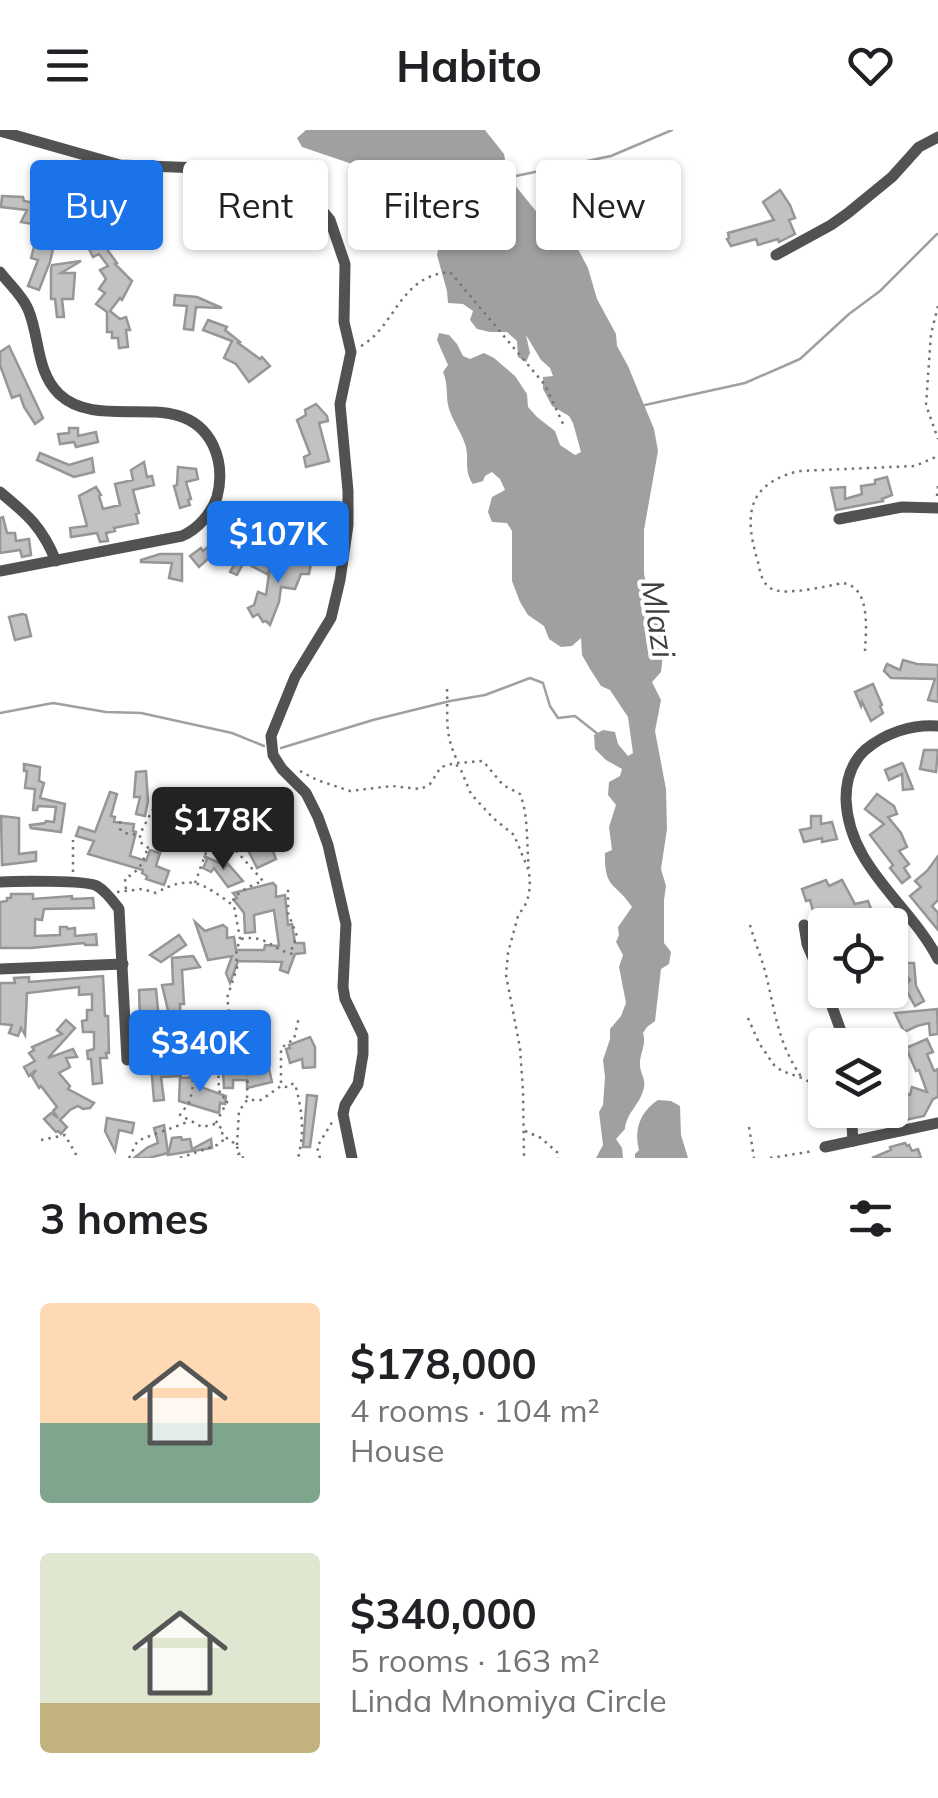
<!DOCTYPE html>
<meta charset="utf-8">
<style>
body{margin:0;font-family:Mulish,sans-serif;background:#f6f6f6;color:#202124;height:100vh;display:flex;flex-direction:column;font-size:38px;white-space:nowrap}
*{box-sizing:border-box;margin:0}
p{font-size:32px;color:#757577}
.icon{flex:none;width:55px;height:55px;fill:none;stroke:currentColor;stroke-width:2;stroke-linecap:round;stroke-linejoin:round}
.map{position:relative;height:1028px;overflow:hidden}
.panel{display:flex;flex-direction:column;background:#fff;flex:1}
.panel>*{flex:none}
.top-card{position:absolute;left:30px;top:30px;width:880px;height:90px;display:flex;gap:20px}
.fabs{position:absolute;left:808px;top:778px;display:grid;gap:20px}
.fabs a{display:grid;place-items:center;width:100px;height:100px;border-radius:10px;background:#fff;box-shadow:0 2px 8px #0004;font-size:50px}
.price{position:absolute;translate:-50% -85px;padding:0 22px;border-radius:10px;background:#1a73e8;color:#fff;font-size:32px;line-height:65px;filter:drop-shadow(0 2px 5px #0008)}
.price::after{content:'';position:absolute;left:50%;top:60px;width:30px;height:22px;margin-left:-15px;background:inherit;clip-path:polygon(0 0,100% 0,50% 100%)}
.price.on{background:#222;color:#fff}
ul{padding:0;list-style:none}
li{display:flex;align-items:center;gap:30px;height:250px;padding:0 40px}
li span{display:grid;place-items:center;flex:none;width:280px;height:200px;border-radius:10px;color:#555}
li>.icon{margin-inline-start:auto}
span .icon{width:120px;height:120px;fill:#fffc;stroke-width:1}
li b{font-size:42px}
h2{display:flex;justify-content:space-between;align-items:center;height:120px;padding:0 40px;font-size:42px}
.chip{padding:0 35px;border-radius:10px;background:#fff;box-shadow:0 2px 8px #0004;font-size:35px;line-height:90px}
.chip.on{background:#1a73e8;color:#fff}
header{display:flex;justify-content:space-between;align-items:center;height:130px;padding:0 40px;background:#fff;font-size:45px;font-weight:700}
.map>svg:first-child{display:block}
.water{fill:#a0a0a0}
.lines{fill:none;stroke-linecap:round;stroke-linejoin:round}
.stream{stroke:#a0a0a0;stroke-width:2.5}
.building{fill:#c2c2c2;stroke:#969696;stroke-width:2.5}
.path{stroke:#747474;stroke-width:2.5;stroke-dasharray:2.5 5;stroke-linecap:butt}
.street{stroke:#525252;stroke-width:11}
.labels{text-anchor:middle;stroke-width:8;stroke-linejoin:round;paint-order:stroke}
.water-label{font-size:32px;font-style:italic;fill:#414141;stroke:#fff}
</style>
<header><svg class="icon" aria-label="menu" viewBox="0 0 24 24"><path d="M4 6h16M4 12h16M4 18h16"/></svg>Habito<svg class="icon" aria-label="heart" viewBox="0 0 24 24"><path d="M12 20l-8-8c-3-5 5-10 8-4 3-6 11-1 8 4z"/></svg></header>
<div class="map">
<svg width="938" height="1028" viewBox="0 0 938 1028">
<rect width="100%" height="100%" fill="#fff"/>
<!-- water -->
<g class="water">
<path d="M306,0H485L504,24L506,35L514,54L544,91L568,100L588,138L597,169L616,204L617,216L628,236L654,299L658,321L644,400V444L651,476L661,487L665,505L661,542L652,552L661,570L655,601L666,659L667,699L661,739L666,756L664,770V813L671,822L669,834L661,839L655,891L647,897L643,903C647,915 639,924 640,936C641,946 647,950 643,961C639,975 626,984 625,999L616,1009L622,1018L623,1028H596L603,1015L599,982L603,975L605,947L603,930L610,909V899L621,886L626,873L619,837L623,825L616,812L619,805L618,797L632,777C616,752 604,760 605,723L612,720L609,697L616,675L608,665L609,652L620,646L622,639L606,630L595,619L594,605L603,600L615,602L618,614L628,626L633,623L628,587L610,560L601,556L590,539L582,525L581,508L572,516L561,517L549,509L544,496L528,485L520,472L512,451V401L507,393L492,392L488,382L492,367L505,360L500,349L492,342L485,346L483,351L473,354C463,340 470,328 465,314C461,301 451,289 448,275C446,263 448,254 443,242L448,235L437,210L439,203L449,205L457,214L463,226L470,229L484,223L494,228L515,246L527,264L528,277L537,287L555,301L560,315L575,325L581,322L573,293L569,286L552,276L543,259V247L553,246L550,238L541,230L526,205L530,223L526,232L518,227L517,211L507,202H490L477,199L470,190L473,181L463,174L448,173L447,161L437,125L444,88L442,77L432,64L408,56L401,44L383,38H364L302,17L297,8Z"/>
<path d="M658,970L671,971L680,976L681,1005L688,1028H635V1024L639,1020C634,999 640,982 658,970Z"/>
</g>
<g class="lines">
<!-- stream -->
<g class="stream">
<path d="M511,47L611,26L672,0"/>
<path d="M645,275L745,253L800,229L849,184L880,161L937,104"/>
<path d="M0,583L53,573L106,582L141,583L232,603L264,616"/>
<path d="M281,618L373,590L450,571L485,565L530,548L543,553L550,576L558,588L575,586L599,605"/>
</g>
</g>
<!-- building -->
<g class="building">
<path d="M780,60L790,75L795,88L789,90L795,104L779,112L778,109L758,115L756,109L731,116L727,109L729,108L728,103L774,90L763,72Z"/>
<path d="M2,66L23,67L24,71L50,76L49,78L57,80L51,97L21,92L27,80L1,77Z"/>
<path d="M45,98L57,102L50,132L39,160L28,156L38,130L31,128L35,113L40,114Z"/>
<path d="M105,104L112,114L106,118L117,133L115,134L132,151L122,170L120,168L110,181L120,189L126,187L130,200H126L128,217L119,218L118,208H112V202H107V182L96,174L105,163L99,159L106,149L100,140L108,136L99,124L93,127L87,115Z"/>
<path d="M81,131L61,143H75L73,169H62L64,187H57L55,169H51V139L52,135Z"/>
<path d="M175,165L197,167L222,178L196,177L193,200L184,199L187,176L174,175Z"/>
<path d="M208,190L227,197L225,200L240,212L238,213L260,229L262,227L270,236L249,252L236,234L224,228L232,211L203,200Z"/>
<path d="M9,216L43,288L35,294L24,277L20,265L12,268L0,235V222Z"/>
<path d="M316,274L327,286L328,291L319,293L329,331L306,337L304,327L310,324L297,290L306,285L305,280Z"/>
<path d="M69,298H78V306L96,302L98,312L76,317L74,312L60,314L58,304L69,303Z"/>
<path d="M40,323L69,335L92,328L94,342L74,347L37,330Z"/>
<path d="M144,332L147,347L152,346L154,355L133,360L139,383L136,384L138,393L114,398L115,401L106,403L108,411L100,412L97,403L71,407L70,398L87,396L79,366L96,357L101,365L99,366L103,379L120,375L115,354L133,350L131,340Z"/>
<path d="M178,337L196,339L198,349L186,352L191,369L188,370L190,375L180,378L174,356L177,355Z"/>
<path d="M887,347L892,365L882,369L883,371L836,380L831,358L845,357V369L862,364L861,356L875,354V350Z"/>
<path d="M3,387L7,403H15L16,411L29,409L31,425L22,427L20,420L0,423V388Z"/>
<path d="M298,387L311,388L306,416L293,414Z"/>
<path d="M227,395L245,403L236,420L270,438L267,444L244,432L237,445L230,442L237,430L220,418L199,437L190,426L201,418L203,421L213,413L222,405Z"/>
<path d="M272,423L283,425L282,431L311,434L309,444H301L295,459L281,457L279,472L270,495L266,491L263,492L258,484L253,487L248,478L254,475L258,462L266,465Z"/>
<path d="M160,424H182V451L169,448L172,433L141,432V430Z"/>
<path d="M22,484L26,485L31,506L15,510L9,487Z"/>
<path d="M903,530L917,534L938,535V572L928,570L935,549L891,548L884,541L887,534L900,540Z"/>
<path d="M873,554L882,575L880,576L883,583L871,591L862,572L861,576L855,562Z"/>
<path d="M924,620H938L936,642L920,639Z"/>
<path d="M902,633L903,634L913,659L903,660L902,644L889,650L885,640Z"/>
<path d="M24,634L40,637L39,651L44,653L40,668L65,674L61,702L31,698L30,695L45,693L46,691L54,692L56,677L38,676L37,680H33L35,659L25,658L27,641H24Z"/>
<path d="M146,641L148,671L145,686L136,684L140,667H134L136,642Z"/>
<path d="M110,662L117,664L111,686L115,687L114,692L134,694L133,701L136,702L130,726L146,731L150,720L160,723L156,736L169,741L164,755L146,749L147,746L142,743L143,740L88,724L94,711L76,706L79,697L95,702Z"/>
<path d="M221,662L252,667L250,676L220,671Z"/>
<path d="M877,664L894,676L897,684L888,687L901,703L907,717L899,721L909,734L904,738L910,747L902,753L890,738L893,735L870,705L884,694L865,679Z"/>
<path d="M207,683L226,684L225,687L241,690L243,684L259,697L246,713L231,702L229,709L220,706H218L220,695L210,694L201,697L199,689L207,687Z"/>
<path d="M1,686L19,688V724L36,722V731L2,735Z"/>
<path d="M811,686H821V694L832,692L837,709L822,712V708L804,712L800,700L811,698Z"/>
<path d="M269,711L276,729L257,738L249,722Z"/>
<path d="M204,726L224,735L223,740L228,734L243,751L228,757L214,738L211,742L203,738L207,730Z"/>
<path d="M938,726V770L932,776L938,783V800L910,766L921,757L915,751L927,741Z"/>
<path d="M826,750L829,756L842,750L855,774L868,771L877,795H842L840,788L825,794L819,779L813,781L810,770L806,771L802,759Z"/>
<path d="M273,753L276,756V767L285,765L288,795L292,794L295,813H304L305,823L295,824L288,843L280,840L282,832L238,831L230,853L226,843L232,826L208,830L195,792L205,801L223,795L227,798V808L234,807L236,820H264L265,815L279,816L274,780L254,785L255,802L245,803L244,783L234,770L237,768L233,763Z"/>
<path d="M11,764H33V769L72,766V769L93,768L94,778L44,779L42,790L35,789V806L60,805V797H67L68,799L75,798V806L96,804L97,815H85L84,813L31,818H0V772L7,771V768H11Z"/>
<path d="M179,805L186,815L161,832L150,825Z"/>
<path d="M193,826L200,837L182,840L184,874H180L181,900L184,899L190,920L178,923L162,855L173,854L172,828Z"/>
<path d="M904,833H914L916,856L924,871L915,876L904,856L910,850L905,843Z"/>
<path d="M103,846L105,886H108L109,923H106L107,928H100L102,953L93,954L91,929H88L87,921L94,919V902H83L82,891L87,890V880H92V864L79,865V857L27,863L25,905L21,898L18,906L9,903L12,895L0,894V853H15L14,848L29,847V852Z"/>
<path d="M156,859L160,900L150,902L151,919L141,920L139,860Z"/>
<path d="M937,879L938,904L930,905L929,893L917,896L904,902L895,883Z"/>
<path d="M66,890L75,898L48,928L73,919L77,927L66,928L70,937L59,943L70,956L68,959L94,973L90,978L83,979L78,976L70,980L60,990L67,997L61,1004L58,1001L56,1002L44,989L51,983L58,988L53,981L57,977L41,956L39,958L32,946L36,940L29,946L24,937L35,931L29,923L34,920L32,917L62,904L57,900Z"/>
<path d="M310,907L315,917V937L303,938L302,929L290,933L286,919L290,918L289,915Z"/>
<path d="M927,909L933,922L927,924L934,941L938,939V967L933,969L924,986L896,992L901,962L910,965L912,957L927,962L919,940L916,941L906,918Z"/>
<path d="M253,919L259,936L268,934L272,952L247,958V950H233V958H224L223,941L246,940L240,924Z"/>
<path d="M181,932V946L161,947L164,970L154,971L151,934Z"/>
<path d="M198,947V956L226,966L225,974L220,973L219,983L179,971L180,948Z"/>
<path d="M307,965L317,966L310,1017H303Z"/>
<path d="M107,988L134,993L132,1003L119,1000L115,1021L105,1001Z"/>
<path d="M164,995L168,1023L149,1028H134L148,1017L158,1013L154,998Z"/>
<path d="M181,1007L182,1010L190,1009L192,1019L211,1009L212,1018L168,1025L172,1008Z"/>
<path d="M905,1013L907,1016L909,1015L912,1021L918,1019L921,1028H872L891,1020L890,1017Z"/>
</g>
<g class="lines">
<!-- path -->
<g class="path">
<path d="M938,176L931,204L926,275L938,309"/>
<path d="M361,216C396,196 399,146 450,142L545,255L564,296"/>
<path d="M937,366L938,356"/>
<path d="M865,521C866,500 871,457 843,453C827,456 786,466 772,459C762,454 760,442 758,432C744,386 746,354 799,341L915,336L938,326"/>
<path d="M447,559C448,588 444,603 457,630"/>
<path d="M457,633L483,631L503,655L520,664C529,687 526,713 529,738"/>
<path d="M300,641L317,650L350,661L392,656L421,659L430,654L441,637L455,633L461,640L471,664L493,688L514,705L529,741L530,757L527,772L518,786L508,823L506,845L520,918L523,961L524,1028"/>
<path d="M120,691V699L124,703L139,705"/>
<path d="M208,714L232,716L263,751C251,755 236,762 231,774"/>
<path d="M73,742V710"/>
<path d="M195,753L213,703L215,683C230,682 246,682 256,694"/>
<path d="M126,759L125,748C134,745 145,733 145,723L150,719L140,712V704L153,679"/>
<path d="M117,762L142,759L156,763C191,743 204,754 234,776L240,808L236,824L237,838L227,868L230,887L248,927L247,970"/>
<path d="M750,795C755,813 763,831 767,849C776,887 779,915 802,948"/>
<path d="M241,809C268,804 271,820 293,824L292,818L297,806L288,783V759"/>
<path d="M748,888L759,913L774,935L782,941L802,948L825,960"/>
<path d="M191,927L193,955L190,971L180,985L202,997L215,994L223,999L222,1005L237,1015L238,1024L242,1023L243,1028"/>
<path d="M281,953V918L294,909L299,887"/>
<path d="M216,993L228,970L220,965L218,948L221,940"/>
<path d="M749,997L754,1028"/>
<path d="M525,1001L541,1008L558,1023V1028"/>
<path d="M41,1010L65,1005L78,1028"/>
<path d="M237,1015L239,981L247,970H261L281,956L286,957L289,954H295C302,979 305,1002 298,1028"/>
<path d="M129,1028C130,1026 136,1014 137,1012C143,1007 177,997 187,992"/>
<path d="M180,1028L217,1015L225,1009"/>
<path d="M320,1028L317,1017L334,989"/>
<path d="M770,1028L814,1021"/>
</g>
<!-- street -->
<g class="street">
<path d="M0,1L120,35L201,38L281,50L308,63L330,90L345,134L344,192L351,222L340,274L348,361V395L340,450L331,488L295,547L271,606L273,625L282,639L306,663L318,687L328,715L346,794L343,857L345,869L363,906V924L358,954L345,975L343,984L352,1028"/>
<path d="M776,125L831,95L848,83L892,47L919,17L938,7"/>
<path d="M0,142C9,154 22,165 28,179C40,207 36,242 59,264C101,304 183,254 213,315C221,332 222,348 217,367C211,384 198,399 182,406L0,441"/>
<path d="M0,362C28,385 42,397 56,431"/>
<path d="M839,389L902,377L938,378"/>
<path d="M938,596C912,594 885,603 865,620C851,633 846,649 846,669C848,737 910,774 938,829"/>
<path d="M0,752C15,751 87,750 97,756C106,761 113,771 119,779L127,930"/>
<path d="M804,795L807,814L825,856"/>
<path d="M0,839L123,834"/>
<path d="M826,860L846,915"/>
<path d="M851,980L853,1011"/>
<path d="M825,1017L938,993"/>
</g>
</g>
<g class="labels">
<!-- water labels -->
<g class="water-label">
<text transform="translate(658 489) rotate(81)" y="11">Mlazi</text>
</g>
</g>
</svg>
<div class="fabs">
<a><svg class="icon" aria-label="locate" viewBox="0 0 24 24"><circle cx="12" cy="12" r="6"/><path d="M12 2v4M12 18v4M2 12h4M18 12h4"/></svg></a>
<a><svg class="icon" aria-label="layers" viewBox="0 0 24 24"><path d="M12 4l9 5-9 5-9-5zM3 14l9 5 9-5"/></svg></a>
</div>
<b class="price" style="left:278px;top:456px">$107K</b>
<b class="price on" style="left:223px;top:742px">$178K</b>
<b class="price" style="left:200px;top:965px">$340K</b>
<div class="top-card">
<a class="chip on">Buy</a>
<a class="chip">Rent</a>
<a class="chip">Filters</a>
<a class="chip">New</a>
</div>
</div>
<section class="panel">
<h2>3 homes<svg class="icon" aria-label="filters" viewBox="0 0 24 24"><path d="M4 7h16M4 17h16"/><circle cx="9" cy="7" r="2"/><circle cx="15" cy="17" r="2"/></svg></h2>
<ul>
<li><span style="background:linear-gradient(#ffd9b3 60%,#7fa58c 0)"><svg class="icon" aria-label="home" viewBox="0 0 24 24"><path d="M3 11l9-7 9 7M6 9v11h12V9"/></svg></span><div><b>$178,000</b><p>4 rooms · 104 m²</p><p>House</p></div></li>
<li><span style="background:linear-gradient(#dfe7d0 75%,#c2b280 0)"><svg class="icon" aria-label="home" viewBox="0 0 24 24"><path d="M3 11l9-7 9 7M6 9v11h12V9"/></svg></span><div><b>$340,000</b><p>5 rooms · 163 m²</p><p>Linda Mnomiya Circle</p></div></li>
</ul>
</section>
